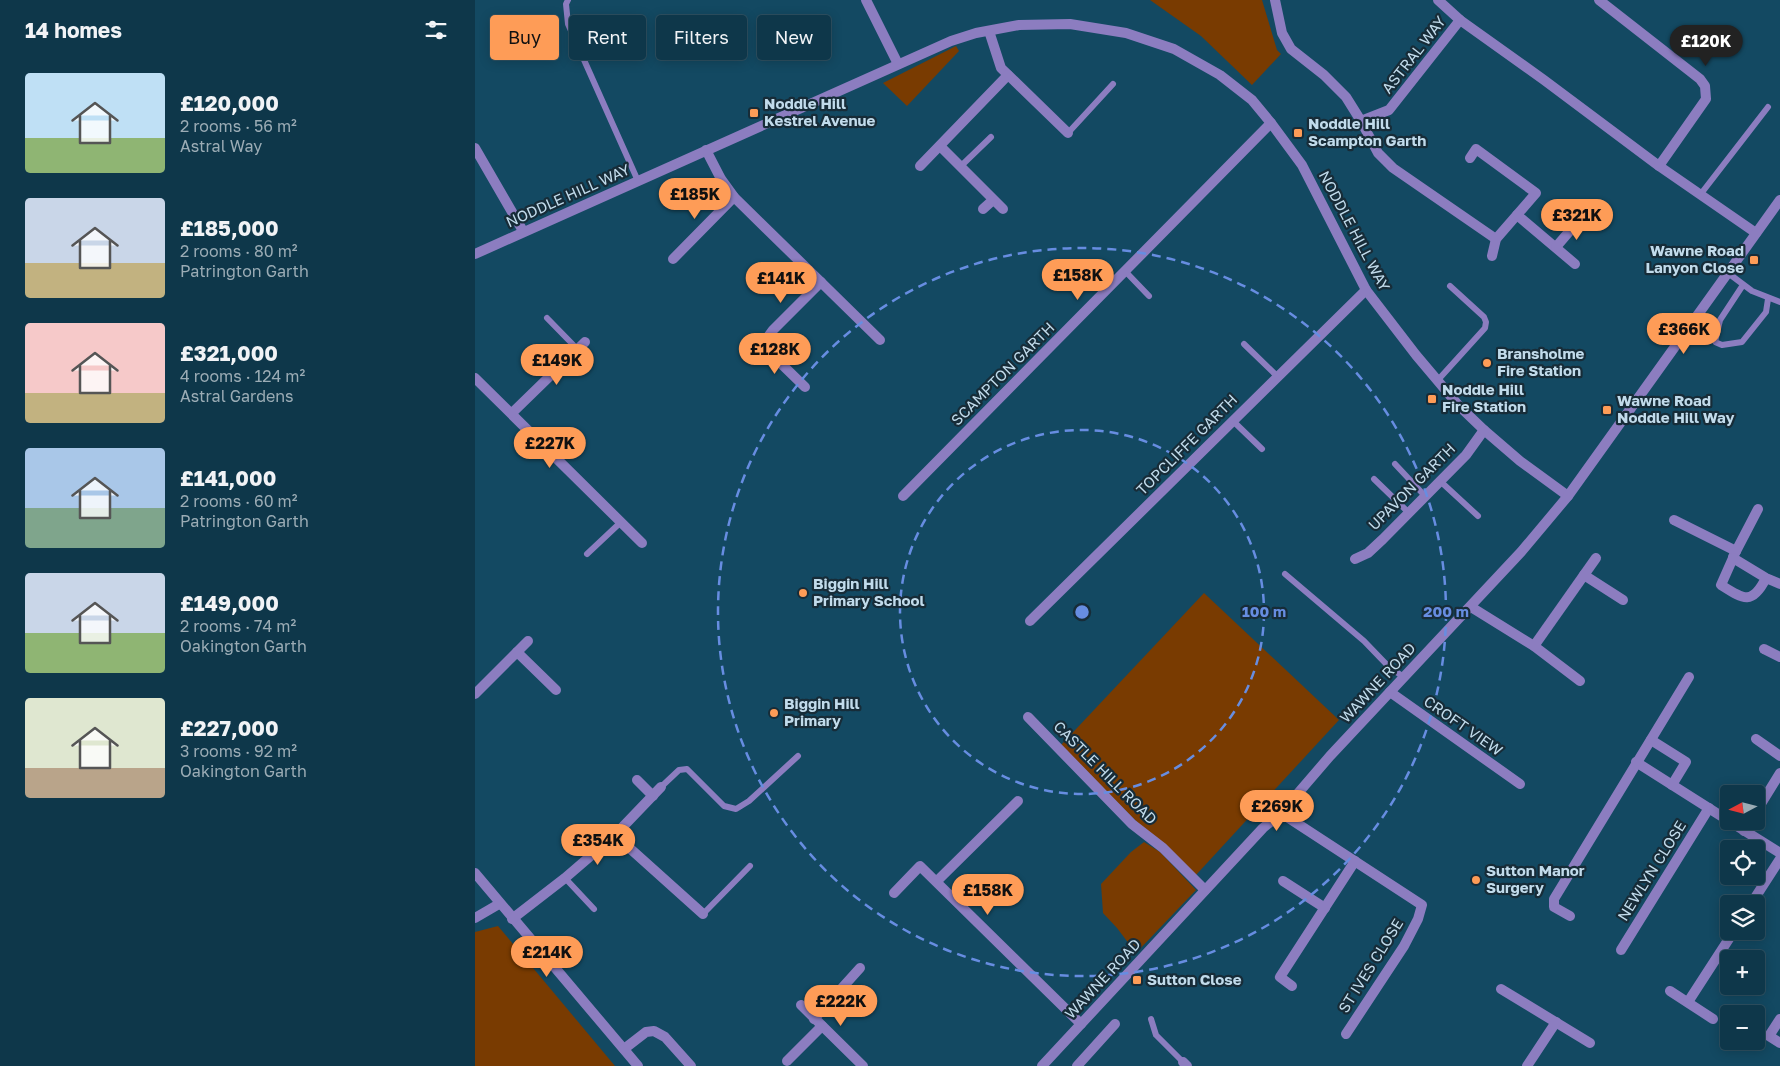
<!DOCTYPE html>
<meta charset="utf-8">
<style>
body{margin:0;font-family:"Golos Text",sans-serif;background:#1c4254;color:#f1f3f6;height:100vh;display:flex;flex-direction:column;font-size:19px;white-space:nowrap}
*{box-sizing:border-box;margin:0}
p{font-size:16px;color:#9bacb5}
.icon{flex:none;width:28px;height:28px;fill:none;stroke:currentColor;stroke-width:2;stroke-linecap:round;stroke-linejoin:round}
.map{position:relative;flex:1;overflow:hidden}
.drawer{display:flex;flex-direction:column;background:#0e374a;width:475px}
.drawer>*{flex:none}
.guide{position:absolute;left:15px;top:15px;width:475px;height:45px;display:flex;gap:10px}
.needle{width:32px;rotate:263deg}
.buttons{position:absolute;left:1245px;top:785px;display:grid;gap:10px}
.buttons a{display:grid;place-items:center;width:45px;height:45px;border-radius:5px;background:#0e374a;box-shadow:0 2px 12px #0003,0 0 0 1px #2e5162;font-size:25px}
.price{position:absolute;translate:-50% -42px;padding:0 11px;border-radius:18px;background:#fe9c57;color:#111;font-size:16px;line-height:32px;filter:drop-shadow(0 1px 2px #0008)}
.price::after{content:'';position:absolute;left:50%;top:30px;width:15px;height:11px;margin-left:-8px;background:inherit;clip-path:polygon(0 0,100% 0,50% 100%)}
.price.current{background:#222;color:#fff}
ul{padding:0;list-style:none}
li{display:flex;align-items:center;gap:15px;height:125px;padding:0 25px}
li span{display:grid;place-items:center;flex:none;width:140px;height:100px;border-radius:5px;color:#555}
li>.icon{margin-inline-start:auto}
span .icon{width:60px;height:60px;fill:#fffc;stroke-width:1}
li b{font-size:21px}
h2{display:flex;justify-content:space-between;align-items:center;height:60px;padding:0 25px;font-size:21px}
.pill{padding:0 18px;border-radius:5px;background:#0e374a;box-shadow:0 2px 12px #0003,0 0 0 1px #2e5162;font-size:18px;line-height:45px}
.pill.current{background:#fe9c57;color:#111}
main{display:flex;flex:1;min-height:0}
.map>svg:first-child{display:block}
.green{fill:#793b01}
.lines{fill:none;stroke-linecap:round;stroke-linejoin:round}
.service{stroke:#8c7dc0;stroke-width:6}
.minor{stroke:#8c7dc0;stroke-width:10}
.tertiary{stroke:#8c7dc0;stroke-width:10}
.ring{fill:none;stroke:#678de1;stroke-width:2.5;stroke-dasharray:9 6}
.poi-dot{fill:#fe9c57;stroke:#172c38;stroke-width:2}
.labels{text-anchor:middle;stroke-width:4.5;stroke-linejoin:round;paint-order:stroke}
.street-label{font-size:15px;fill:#c1dbeb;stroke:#172c38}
.poi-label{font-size:15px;font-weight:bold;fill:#c1dbeb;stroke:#172c38;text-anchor:start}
.centre{fill:#678de1;stroke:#172c38;stroke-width:2.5}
.ring-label{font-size:15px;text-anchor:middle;font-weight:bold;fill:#678de1;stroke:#172c38;stroke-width:4.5;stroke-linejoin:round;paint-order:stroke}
</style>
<main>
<section class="drawer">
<h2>14 homes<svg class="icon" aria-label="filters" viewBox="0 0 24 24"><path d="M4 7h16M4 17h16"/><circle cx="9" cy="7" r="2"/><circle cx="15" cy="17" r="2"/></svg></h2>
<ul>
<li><span style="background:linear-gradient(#bfe0f5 65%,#8fb573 0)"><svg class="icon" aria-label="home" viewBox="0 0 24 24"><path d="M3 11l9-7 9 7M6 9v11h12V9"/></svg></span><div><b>£120,000</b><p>2 rooms · 56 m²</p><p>Astral Way</p></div></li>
<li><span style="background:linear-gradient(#c9d6e8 65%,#c2b280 0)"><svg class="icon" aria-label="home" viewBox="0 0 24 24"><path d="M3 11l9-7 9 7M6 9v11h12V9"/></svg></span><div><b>£185,000</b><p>2 rooms · 80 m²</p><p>Patrington Garth</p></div></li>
<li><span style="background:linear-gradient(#f6c9c9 70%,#c2b280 0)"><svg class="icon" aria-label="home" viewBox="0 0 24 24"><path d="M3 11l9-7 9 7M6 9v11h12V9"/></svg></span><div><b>£321,000</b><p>4 rooms · 124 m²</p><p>Astral Gardens</p></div></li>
<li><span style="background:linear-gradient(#a9c7e8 60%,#7fa58c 0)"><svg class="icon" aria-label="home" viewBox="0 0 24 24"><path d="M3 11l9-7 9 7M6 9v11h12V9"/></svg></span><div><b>£141,000</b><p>2 rooms · 60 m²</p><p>Patrington Garth</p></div></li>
<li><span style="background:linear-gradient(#c9d6e8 60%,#8fb573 0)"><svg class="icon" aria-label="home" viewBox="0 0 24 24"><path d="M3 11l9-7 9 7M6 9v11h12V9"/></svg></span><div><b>£149,000</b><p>2 rooms · 74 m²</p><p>Oakington Garth</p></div></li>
<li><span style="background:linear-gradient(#dfe7d0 70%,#b9a48a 0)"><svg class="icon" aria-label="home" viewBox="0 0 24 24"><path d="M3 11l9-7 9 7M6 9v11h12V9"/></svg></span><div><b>£227,000</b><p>3 rooms · 92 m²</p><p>Oakington Garth</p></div></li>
</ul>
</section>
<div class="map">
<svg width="1305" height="1066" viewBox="0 0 1305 1066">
<rect width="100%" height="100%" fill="#134962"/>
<!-- green -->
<g class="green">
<path d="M675,0H787L802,50L806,54L777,85L726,36Z"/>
<path d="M481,46L484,51L432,106L408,83Z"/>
<path d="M729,593L864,720L721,875L661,821L586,745Z"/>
<path d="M669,842L685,852L721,890L661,953L642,928L628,913L626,884L656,852Z"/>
<path d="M23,926L140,1066H0V932Z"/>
</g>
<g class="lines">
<!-- service -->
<g class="service">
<path d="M93,0L91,4L93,24L163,181"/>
<path d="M593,133L638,84"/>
<path d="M486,166L516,137"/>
<path d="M1225,195L1293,107"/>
<path d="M650,271L674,296"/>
<path d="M1253,273L1277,291L1305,302"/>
<path d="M1268,285L1245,320L1240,342L1247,345L1267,342L1291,312L1293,299"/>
<path d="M72,318L112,359"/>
<path d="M769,344L803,377"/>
<path d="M963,380L1010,328L1011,322L1009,317L975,286"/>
<path d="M758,421L787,449"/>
<path d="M920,464L950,496"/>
<path d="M899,479L933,512"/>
<path d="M965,481L1003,516"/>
<path d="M112,554L146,522"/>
<path d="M810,574L889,641L915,668L929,677"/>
<path d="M186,787L204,770L212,769L249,806L261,809L274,801L323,756"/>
<path d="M90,878L119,909"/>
<path d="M228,914L275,866"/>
<path d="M676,1019L681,1035L708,1062"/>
</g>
<!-- minor -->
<g class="minor">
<path d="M391,0L423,64"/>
<path d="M800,0L807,33L816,49L849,75L871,97L886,121L914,110L985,20"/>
<path d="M963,0L985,20L1069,80L1184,166L1281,233"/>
<path d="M1124,0L1225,79L1230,86L1231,99L1184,166"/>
<path d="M514,31L526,68L593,133"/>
<path d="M886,121L903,153L918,168L1021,239"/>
<path d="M465,146L528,209"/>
<path d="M0,148L48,231"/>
<path d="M231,150L246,179L259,197L405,340"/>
<path d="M995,158L1001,149L1061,193L1021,239L1017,256"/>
<path d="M445,166L533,75"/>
<path d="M508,209L518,200"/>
<path d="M1042,215L1100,264"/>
<path d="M1081,247L1105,219"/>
<path d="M0,254L476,41L501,33L544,25L595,24L651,33L699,49L745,75L777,100L796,123L827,165L891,290L941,355L984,406L1009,430L1045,461L1093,496"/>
<path d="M198,259L259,197"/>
<path d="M0,378L167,543"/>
<path d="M330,387L287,345L298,330L346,282"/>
<path d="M37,413L110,342"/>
<path d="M428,496L796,123"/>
<path d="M1199,520L1261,551"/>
<path d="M1258,557L1283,509"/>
<path d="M880,559L893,553L908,539L991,455L1009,430"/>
<path d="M1109,575L1148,600"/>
<path d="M1291,578C1277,606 1268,599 1246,585L1258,558L1291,578L1305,584"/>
<path d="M996,607L1059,646L1105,681"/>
<path d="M555,621L891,290"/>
<path d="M1059,646L1121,558"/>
<path d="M1289,649L1305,657"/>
<path d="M42,652L81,690"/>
<path d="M915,692L1045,784"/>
<path d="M0,694L53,641"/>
<path d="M553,717L657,824L688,848L730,890"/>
<path d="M1281,739L1305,756"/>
<path d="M1176,740L1211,762L1197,785"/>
<path d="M1161,762L1254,821"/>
<path d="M162,780L178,796"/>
<path d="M1281,812L1305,773"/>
<path d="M806,813L947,905L943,919L929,946L871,1034"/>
<path d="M1254,821L1305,853"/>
<path d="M1269,831L1275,821"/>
<path d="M140,835L228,914"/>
<path d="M0,873L163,1066"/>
<path d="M462,881L543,801"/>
<path d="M808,881L850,908"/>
<path d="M419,893L445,866L606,1024"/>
<path d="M1276,904L1305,859"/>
<path d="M1095,916L1079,907V899L1214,677"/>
<path d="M0,918L24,904"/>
<path d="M37,919L90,878L140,835L186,787"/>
<path d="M1146,950L1234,808"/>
<path d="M817,986L805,977L880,861"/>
<path d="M1026,989L1115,1043"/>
<path d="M1195,991L1238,1019"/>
<path d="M1213,1002L1259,931"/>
<path d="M326,1005L388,1066"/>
<path d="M339,1019L385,968"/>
<path d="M1305,1019L1294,1036L1305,1043"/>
<path d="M149,1049L171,1032L179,1031L190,1037L216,1066"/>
<path d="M312,1061L347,1026"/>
<path d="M708,1062L712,1066"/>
<path d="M602,1066L640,1024"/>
<path d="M1052,1066L1081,1022"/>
</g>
<!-- tertiary -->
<path class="tertiary" d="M567,1066L788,828L806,813L855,756L1046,552L1093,496L1305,200"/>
</g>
<!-- distance rings -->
<g class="ring">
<circle cx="607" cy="612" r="182"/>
<circle cx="607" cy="612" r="364"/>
</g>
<!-- markers -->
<g class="poi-dot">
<rect x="274" y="108" width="10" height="10" rx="2.5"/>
<rect x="818" y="128" width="10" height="10" rx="2.5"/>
<rect x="1274" y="255" width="10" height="10" rx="2.5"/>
<circle cx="1012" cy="363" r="5"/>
<rect x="952" y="394" width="10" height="10" rx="2.5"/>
<rect x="1127" y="405" width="10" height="10" rx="2.5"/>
<circle cx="328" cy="593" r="5"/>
<circle cx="299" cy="713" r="5"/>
<circle cx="1001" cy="880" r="5"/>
<rect x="657" y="975" width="10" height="10" rx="2.5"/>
</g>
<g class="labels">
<!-- street labels -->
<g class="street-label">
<text transform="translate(939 55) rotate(-52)" y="5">ASTRAL WAY</text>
<text transform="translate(93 196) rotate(-24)" y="5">NODDLE HILL WAY</text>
<text transform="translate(879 231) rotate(62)" y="5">NODDLE HILL WAY</text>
<text transform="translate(528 374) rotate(-45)" y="5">SCAMPTON GARTH</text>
<text transform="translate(712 445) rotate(-45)" y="5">TOPCLIFFE GARTH</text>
<text transform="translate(937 487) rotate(-45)" y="5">UPAVON GARTH</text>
<text transform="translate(903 683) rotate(-47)" y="5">WAWNE ROAD</text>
<text transform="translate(988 726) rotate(35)" y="5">CROFT VIEW</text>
<text transform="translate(630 773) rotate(45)" y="5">CASTLE HILL ROAD</text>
<text transform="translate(1177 871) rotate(-58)" y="5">NEWLYN CLOSE</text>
<text transform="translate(896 966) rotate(-58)" y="5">ST IVES CLOSE</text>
<text transform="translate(628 979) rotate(-47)" y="5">WAWNE ROAD</text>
</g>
<!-- poi labels -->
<g class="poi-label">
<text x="289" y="109">Noddle Hill<tspan x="289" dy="17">Kestrel Avenue</tspan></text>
<text x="833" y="129">Noddle Hill<tspan x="833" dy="17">Scampton Garth</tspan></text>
<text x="1269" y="256" text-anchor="end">Wawne Road<tspan x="1269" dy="17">Lanyon Close</tspan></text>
<text x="1022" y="359">Bransholme<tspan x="1022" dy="17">Fire Station</tspan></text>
<text x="967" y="395">Noddle Hill<tspan x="967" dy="17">Fire Station</tspan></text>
<text x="1142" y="406">Wawne Road<tspan x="1142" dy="17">Noddle Hill Way</tspan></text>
<text x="338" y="589">Biggin Hill<tspan x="338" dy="17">Primary School</tspan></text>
<text x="309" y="709">Biggin Hill<tspan x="309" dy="17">Primary</tspan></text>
<text x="1011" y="876">Sutton Manor<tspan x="1011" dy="17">Surgery</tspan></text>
<text x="672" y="985">Sutton Close</text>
</g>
</g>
<circle cx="607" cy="612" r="8" class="centre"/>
<g class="ring-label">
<text x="789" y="617">100 m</text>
<text x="971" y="617">200 m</text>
</g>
</svg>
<div class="buttons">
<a><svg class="needle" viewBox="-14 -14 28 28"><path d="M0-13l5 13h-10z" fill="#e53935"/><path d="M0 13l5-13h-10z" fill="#9bacb5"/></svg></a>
<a><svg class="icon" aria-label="locate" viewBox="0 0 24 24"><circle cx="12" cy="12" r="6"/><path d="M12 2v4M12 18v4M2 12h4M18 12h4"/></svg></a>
<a><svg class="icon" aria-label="layers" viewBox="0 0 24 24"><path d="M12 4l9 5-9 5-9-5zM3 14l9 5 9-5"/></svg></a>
<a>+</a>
<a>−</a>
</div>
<b class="price current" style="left:1231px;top:67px">£120K</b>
<b class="price" style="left:220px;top:220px">£185K</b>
<b class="price" style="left:1102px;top:241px">£321K</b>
<b class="price" style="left:603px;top:301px">£158K</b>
<b class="price" style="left:306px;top:304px">£141K</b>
<b class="price" style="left:1209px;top:355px">£366K</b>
<b class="price" style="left:300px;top:375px">£128K</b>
<b class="price" style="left:82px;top:386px">£149K</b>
<b class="price" style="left:75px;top:469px">£227K</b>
<b class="price" style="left:802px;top:832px">£269K</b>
<b class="price" style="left:123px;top:866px">£354K</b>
<b class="price" style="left:513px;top:916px">£158K</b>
<b class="price" style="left:72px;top:978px">£214K</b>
<b class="price" style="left:366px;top:1027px">£222K</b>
<div class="guide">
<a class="pill current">Buy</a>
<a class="pill">Rent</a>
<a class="pill">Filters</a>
<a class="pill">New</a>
</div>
</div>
</main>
